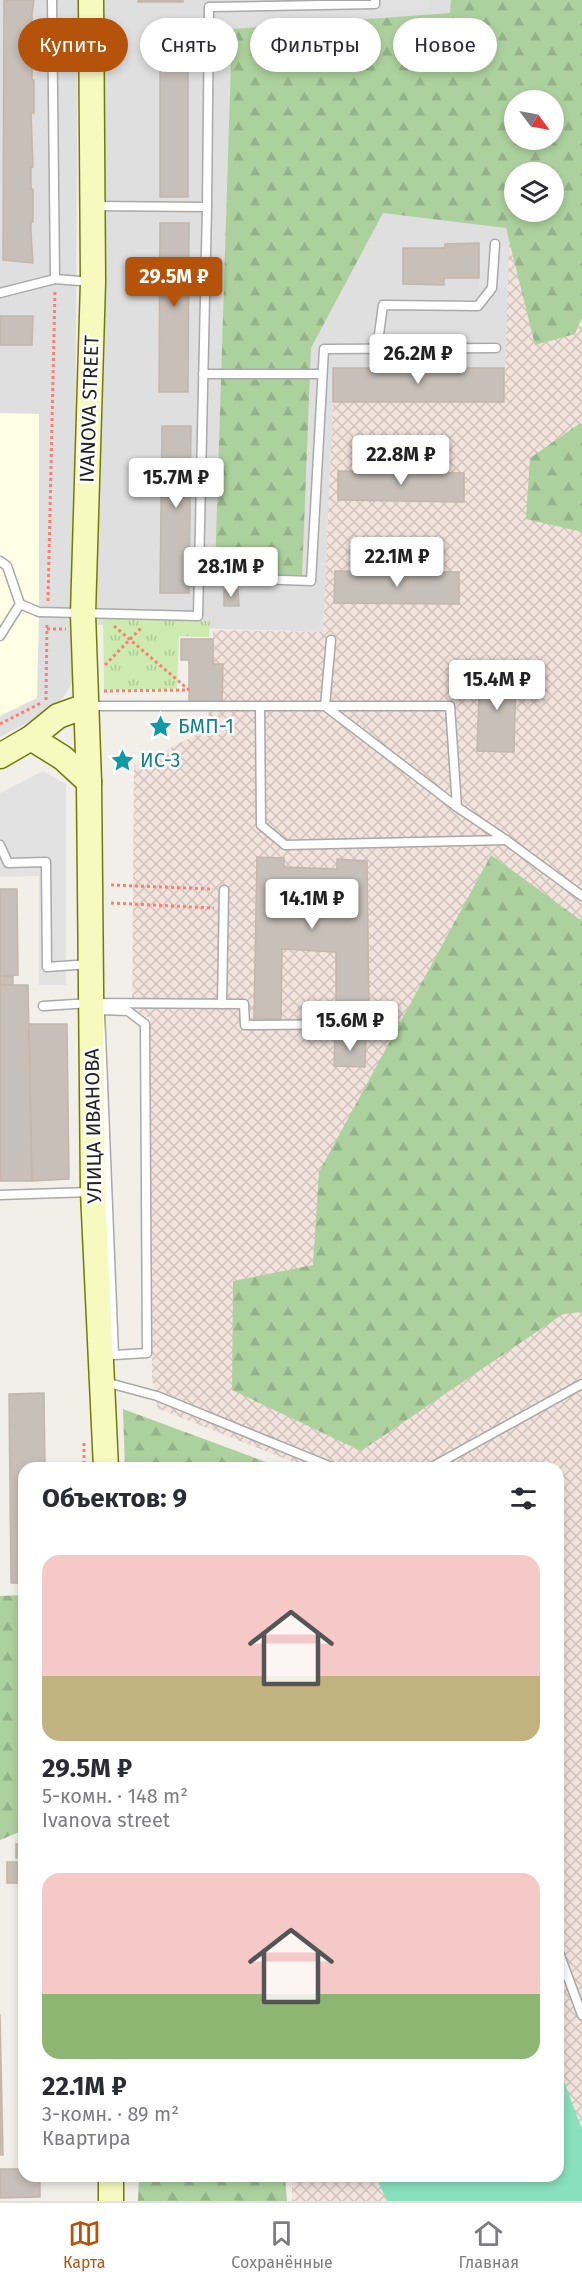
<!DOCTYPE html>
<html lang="ru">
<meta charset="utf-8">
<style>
body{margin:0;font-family:"Fira Sans",sans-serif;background:#f2f2f3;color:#2b2b33;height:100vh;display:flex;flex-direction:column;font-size:22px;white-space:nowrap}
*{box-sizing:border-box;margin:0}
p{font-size:20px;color:#7c7c81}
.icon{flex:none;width:33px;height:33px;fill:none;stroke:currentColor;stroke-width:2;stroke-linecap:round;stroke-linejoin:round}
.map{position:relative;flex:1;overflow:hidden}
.panel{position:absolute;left:18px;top:1462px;width:546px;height:720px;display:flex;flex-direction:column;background:#fff;border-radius:18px;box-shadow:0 3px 9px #0003}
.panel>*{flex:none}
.top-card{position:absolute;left:18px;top:18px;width:546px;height:54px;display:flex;gap:12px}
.needle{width:39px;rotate:122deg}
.tools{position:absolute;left:504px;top:90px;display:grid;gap:12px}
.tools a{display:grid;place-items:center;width:60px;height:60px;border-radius:50%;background:#fff;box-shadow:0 3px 9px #0003;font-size:30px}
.price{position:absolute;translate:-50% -51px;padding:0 14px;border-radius:6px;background:#fff;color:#222;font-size:20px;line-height:39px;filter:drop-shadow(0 2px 3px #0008)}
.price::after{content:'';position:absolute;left:50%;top:36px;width:18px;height:14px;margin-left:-9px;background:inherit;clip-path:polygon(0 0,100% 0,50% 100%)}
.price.active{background:#b45309;color:#fff}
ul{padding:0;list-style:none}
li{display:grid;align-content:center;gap:12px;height:318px;padding:0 24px}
li span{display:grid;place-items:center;height:186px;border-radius:18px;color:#555}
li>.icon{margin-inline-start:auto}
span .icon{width:108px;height:108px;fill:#fffc;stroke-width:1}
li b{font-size:26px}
h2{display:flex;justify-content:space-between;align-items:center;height:72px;padding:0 24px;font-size:26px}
.pill{padding:0 21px;border-radius:27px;background:#fff;box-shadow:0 3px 9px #0003;font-size:21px;line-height:54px}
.pill.active{background:#b45309;color:#fff}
.dock{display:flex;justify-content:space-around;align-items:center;height:84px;border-top:2px solid #e1e1e2;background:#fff;font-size:16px;color:#7c7c81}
.dock a{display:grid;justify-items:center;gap:3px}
.dock .active{color:#b45309}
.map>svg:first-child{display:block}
.residential{fill:#e0dfdf}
.education{fill:#ffffe5}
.military{fill:url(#military-cross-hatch);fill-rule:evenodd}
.grass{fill:url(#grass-tufts)}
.forest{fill:url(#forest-firs);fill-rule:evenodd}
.pitch{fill:#88e0be}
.parking{fill:#e2e2e2}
.building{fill:#c7bfb8;stroke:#c4b6ab;stroke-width:1.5}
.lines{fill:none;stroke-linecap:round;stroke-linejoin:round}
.lane-casing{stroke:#a9a9a9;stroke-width:11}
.secondary-casing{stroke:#707d05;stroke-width:27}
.path{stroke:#fa8072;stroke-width:3;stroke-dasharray:3 3;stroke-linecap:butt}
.lane{stroke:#fff;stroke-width:8}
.secondary{stroke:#f7fabf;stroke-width:24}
.labels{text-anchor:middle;stroke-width:5;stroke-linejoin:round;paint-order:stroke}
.street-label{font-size:20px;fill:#222;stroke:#fff}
.culture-label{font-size:20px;fill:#0d838f;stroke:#fff;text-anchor:start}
</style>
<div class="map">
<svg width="582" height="2201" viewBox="0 0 582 2201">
<defs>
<pattern id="military-cross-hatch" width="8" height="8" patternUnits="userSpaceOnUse" patternTransform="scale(1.5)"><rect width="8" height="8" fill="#f3e3dd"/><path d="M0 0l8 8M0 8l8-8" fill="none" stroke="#d0c2bd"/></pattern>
<pattern id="grass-tufts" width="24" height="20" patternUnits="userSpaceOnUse" patternTransform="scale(1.5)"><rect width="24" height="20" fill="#cdebb0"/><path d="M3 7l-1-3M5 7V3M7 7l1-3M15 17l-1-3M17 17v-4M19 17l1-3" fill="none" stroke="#b0c997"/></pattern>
<pattern id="forest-firs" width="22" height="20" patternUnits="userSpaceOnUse" patternTransform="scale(1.5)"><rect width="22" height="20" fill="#add19e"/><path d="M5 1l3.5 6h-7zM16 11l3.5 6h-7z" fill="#95b388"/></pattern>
</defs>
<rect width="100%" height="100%" fill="#f2efe9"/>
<!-- residential -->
<g class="residential">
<path d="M0,0H78L74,669L71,685L63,698L46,713L0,737Z"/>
<path d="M100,0H518L504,402H333L323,632L97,625Z"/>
</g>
<!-- education -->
<path class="education" d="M0,413L39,414V612L37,698L0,716Z"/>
<!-- military -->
<path class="military" d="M582,0V2201H292V2177L558,2176V1468H308L157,1408V1396L152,1381L150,1018L132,1009L134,766L208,729L209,702H189V661L181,660V639H213V630L323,632L333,402H504L514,101V140H554V100ZM514,172H554V212H514Z"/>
<!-- grass -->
<path class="grass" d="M103,618L210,621L209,637L179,636L177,689L104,690Z"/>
<!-- forest -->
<g class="forest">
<path d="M451,0H582V317L575,334L535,345L506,228L383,213L311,348L302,577L215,571L232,29L450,13ZM514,100H554V140H514ZM514,172H554V212H514Z"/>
<path d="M579,424H582V532L526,519L530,458Z"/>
<path d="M491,855L582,921V1312L563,1314L361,1451L232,1390L233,1281L313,1265L319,1172Z"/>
<path d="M123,1409L282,1468H125Z"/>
<path d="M24,1595V1830L0,1840V1596Z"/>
<path d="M139,2177H285L287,2201H138Z"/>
</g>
<!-- pitch -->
<path class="pitch" d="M558,2066L582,2129V2201H387L376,2177L558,2176Z"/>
<!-- parking -->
<g class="parking">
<path d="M361,0H429V10L361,13Z"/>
<path d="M479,243L508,244V288H479Z"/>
<path d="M43,771L66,784V985H39V876L0,877V793Z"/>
</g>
<!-- building -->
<g class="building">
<path d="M4,0H34L32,14V25H34V58H32V80H34V113H31L33,167H31V189H33V222H31V232L33,263L3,260Z"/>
<rect x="138" y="0" width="45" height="2"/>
<rect x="160" y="26" width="28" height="171"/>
<path d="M160,223H189L188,392H159Z"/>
<path d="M479,243V278H444V285L403,284V248H445V244Z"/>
<path d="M0,316H33L32,345H0Z"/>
<rect x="333" y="368" width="171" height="34"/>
<path d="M162,426H191L189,593H160Z"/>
<path d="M338,471L464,473V502L338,500Z"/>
<path d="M335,571L459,572V604L334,603Z"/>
<path d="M224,590H238L239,606H224Z"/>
<path d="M181,639H213V664H223L222,702H189V660H181Z"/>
<path d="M480,669L516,670L514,752L477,751Z"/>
<path d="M257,857L284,858V867L337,869V859L367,861L369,1020L336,1018V952L282,949L281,1019H254Z"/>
<path d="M0,889H17L18,975L0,976Z"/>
<rect x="0" y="976" width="13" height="9"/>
<path d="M0,985H28L32,1181H0Z"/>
<path d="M29,1024H67L69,1179L32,1181Z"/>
<path d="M335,1036L366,1038L365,1067L334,1066Z"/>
<path d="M44,1393L45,1468H24V1583H11L9,1394Z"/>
<rect x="16" y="1844" width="8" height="14"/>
<rect x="7" y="1862" width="13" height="21"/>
<path d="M0,2014L3,2155H0Z"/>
<path d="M0,2169H24V2176H40V2197L0,2198Z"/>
</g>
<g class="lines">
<defs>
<g id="lane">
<path d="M52,0L55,279"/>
<path d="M93,206L207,207"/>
<path d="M0,293L55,279L92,282"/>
<path d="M377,349L383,305L478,306L492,288L495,244"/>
<path d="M203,374H322"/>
<path d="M0,561L7,566L20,604L0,636"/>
<path d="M199,577L311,581L324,349L496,348"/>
<path d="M20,604L39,612L198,616L207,207L209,7L375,4V0"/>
<path d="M331,640L325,706L457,807"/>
<path d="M87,706H450L457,807L506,840L582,896"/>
<path d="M260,706L261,825L285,845L506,840"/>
<path d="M0,845L8,863L46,862L47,967L90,964"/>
<path d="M222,1004L224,890"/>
<path d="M43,1006L91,1003L244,1004L245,1025L373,1024"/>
<path d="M100,1010L128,1011L145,1024L147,1353L114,1355Z"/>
<path d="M0,1195L90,1192"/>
<path d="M105,1382L157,1396L334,1468"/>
<path d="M430,1468L582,1384"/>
<path d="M558,1950L582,2015"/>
</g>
<g id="secondary">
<path d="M91,0L93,282L83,614L89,782L93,1192L106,1468"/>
<path d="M31,738L63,758L89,782"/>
<path d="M0,756L31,738L58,716L86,706"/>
<path d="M111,2201V2176"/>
</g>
</defs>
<!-- lane casing -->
<use href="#lane" class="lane-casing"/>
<!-- secondary casing -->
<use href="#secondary" class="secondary-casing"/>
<!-- path -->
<g class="path">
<path d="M48,601L55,289"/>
<path d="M114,626L189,690"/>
<path d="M47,629H66"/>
<path d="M105,665L142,627"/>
<path d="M104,691L187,690"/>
<path d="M46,700L47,622"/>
<path d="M0,724L41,703"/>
<path d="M111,885L213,889"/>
<path d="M111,903L214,908"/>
<path d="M84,1443V1468"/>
</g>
<!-- lane -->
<use href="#lane" class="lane"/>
<!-- secondary -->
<use href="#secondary" class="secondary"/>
</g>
<!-- icons -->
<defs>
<symbol id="sight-bare" viewBox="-9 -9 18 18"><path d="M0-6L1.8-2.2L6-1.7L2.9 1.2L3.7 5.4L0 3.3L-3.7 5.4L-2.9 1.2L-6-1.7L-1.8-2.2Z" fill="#0f9aa8" stroke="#fff" stroke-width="2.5" paint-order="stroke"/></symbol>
</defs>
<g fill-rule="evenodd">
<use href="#sight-bare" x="144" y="710" width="33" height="33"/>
<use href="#sight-bare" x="106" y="744" width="33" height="33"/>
</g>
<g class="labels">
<!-- street labels -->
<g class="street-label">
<text transform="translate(89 409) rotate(-88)" y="7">IVANOVA STREET</text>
<text transform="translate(93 1126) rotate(-91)" y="7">УЛИЦА ИВАНОВА</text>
</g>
<!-- culture labels -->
<g class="culture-label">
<text x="178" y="733">БМП-1</text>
<text x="140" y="767">ИС-3</text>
</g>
</g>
</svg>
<div class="tools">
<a><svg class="needle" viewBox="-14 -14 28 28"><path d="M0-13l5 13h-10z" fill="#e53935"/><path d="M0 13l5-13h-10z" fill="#7c7c81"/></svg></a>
<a><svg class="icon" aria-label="layers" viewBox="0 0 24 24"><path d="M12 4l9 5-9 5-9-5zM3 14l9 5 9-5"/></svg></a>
</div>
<b class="price active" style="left:174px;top:308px">29.5M ₽</b>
<b class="price" style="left:418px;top:385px">26.2M ₽</b>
<b class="price" style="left:401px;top:486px">22.8M ₽</b>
<b class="price" style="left:176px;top:509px">15.7M ₽</b>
<b class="price" style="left:397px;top:588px">22.1M ₽</b>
<b class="price" style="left:231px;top:598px">28.1M ₽</b>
<b class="price" style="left:497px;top:711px">15.4M ₽</b>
<b class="price" style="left:312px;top:930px">14.1M ₽</b>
<b class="price" style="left:350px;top:1052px">15.6M ₽</b>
<div class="top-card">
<a class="pill active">Купить</a>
<a class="pill">Снять</a>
<a class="pill">Фильтры</a>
<a class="pill">Новое</a>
</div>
<section class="panel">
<h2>Объектов: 9<svg class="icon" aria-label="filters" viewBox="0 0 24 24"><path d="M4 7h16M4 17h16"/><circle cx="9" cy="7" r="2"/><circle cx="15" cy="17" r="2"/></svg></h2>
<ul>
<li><span style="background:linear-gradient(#f6c9c9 65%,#c2b280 0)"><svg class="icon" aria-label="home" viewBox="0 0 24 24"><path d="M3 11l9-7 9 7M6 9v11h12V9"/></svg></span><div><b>29.5M ₽</b><p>5-комн. · 148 m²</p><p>Ivanova street</p></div></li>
<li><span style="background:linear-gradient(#f6c9c9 65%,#8fb573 0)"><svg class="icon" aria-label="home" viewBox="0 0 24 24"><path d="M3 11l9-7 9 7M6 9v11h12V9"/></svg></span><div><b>22.1M ₽</b><p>3-комн. · 89 m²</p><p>Квартира</p></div></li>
</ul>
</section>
</div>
<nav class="dock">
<a class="active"><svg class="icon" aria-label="map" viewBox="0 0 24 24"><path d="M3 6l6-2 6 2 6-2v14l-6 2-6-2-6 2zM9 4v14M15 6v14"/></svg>Карта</a>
<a><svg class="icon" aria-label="saved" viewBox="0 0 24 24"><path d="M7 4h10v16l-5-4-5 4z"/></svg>Сохранённые</a>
<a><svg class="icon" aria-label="home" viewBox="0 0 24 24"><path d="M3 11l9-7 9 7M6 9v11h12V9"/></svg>Главная</a>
</nav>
